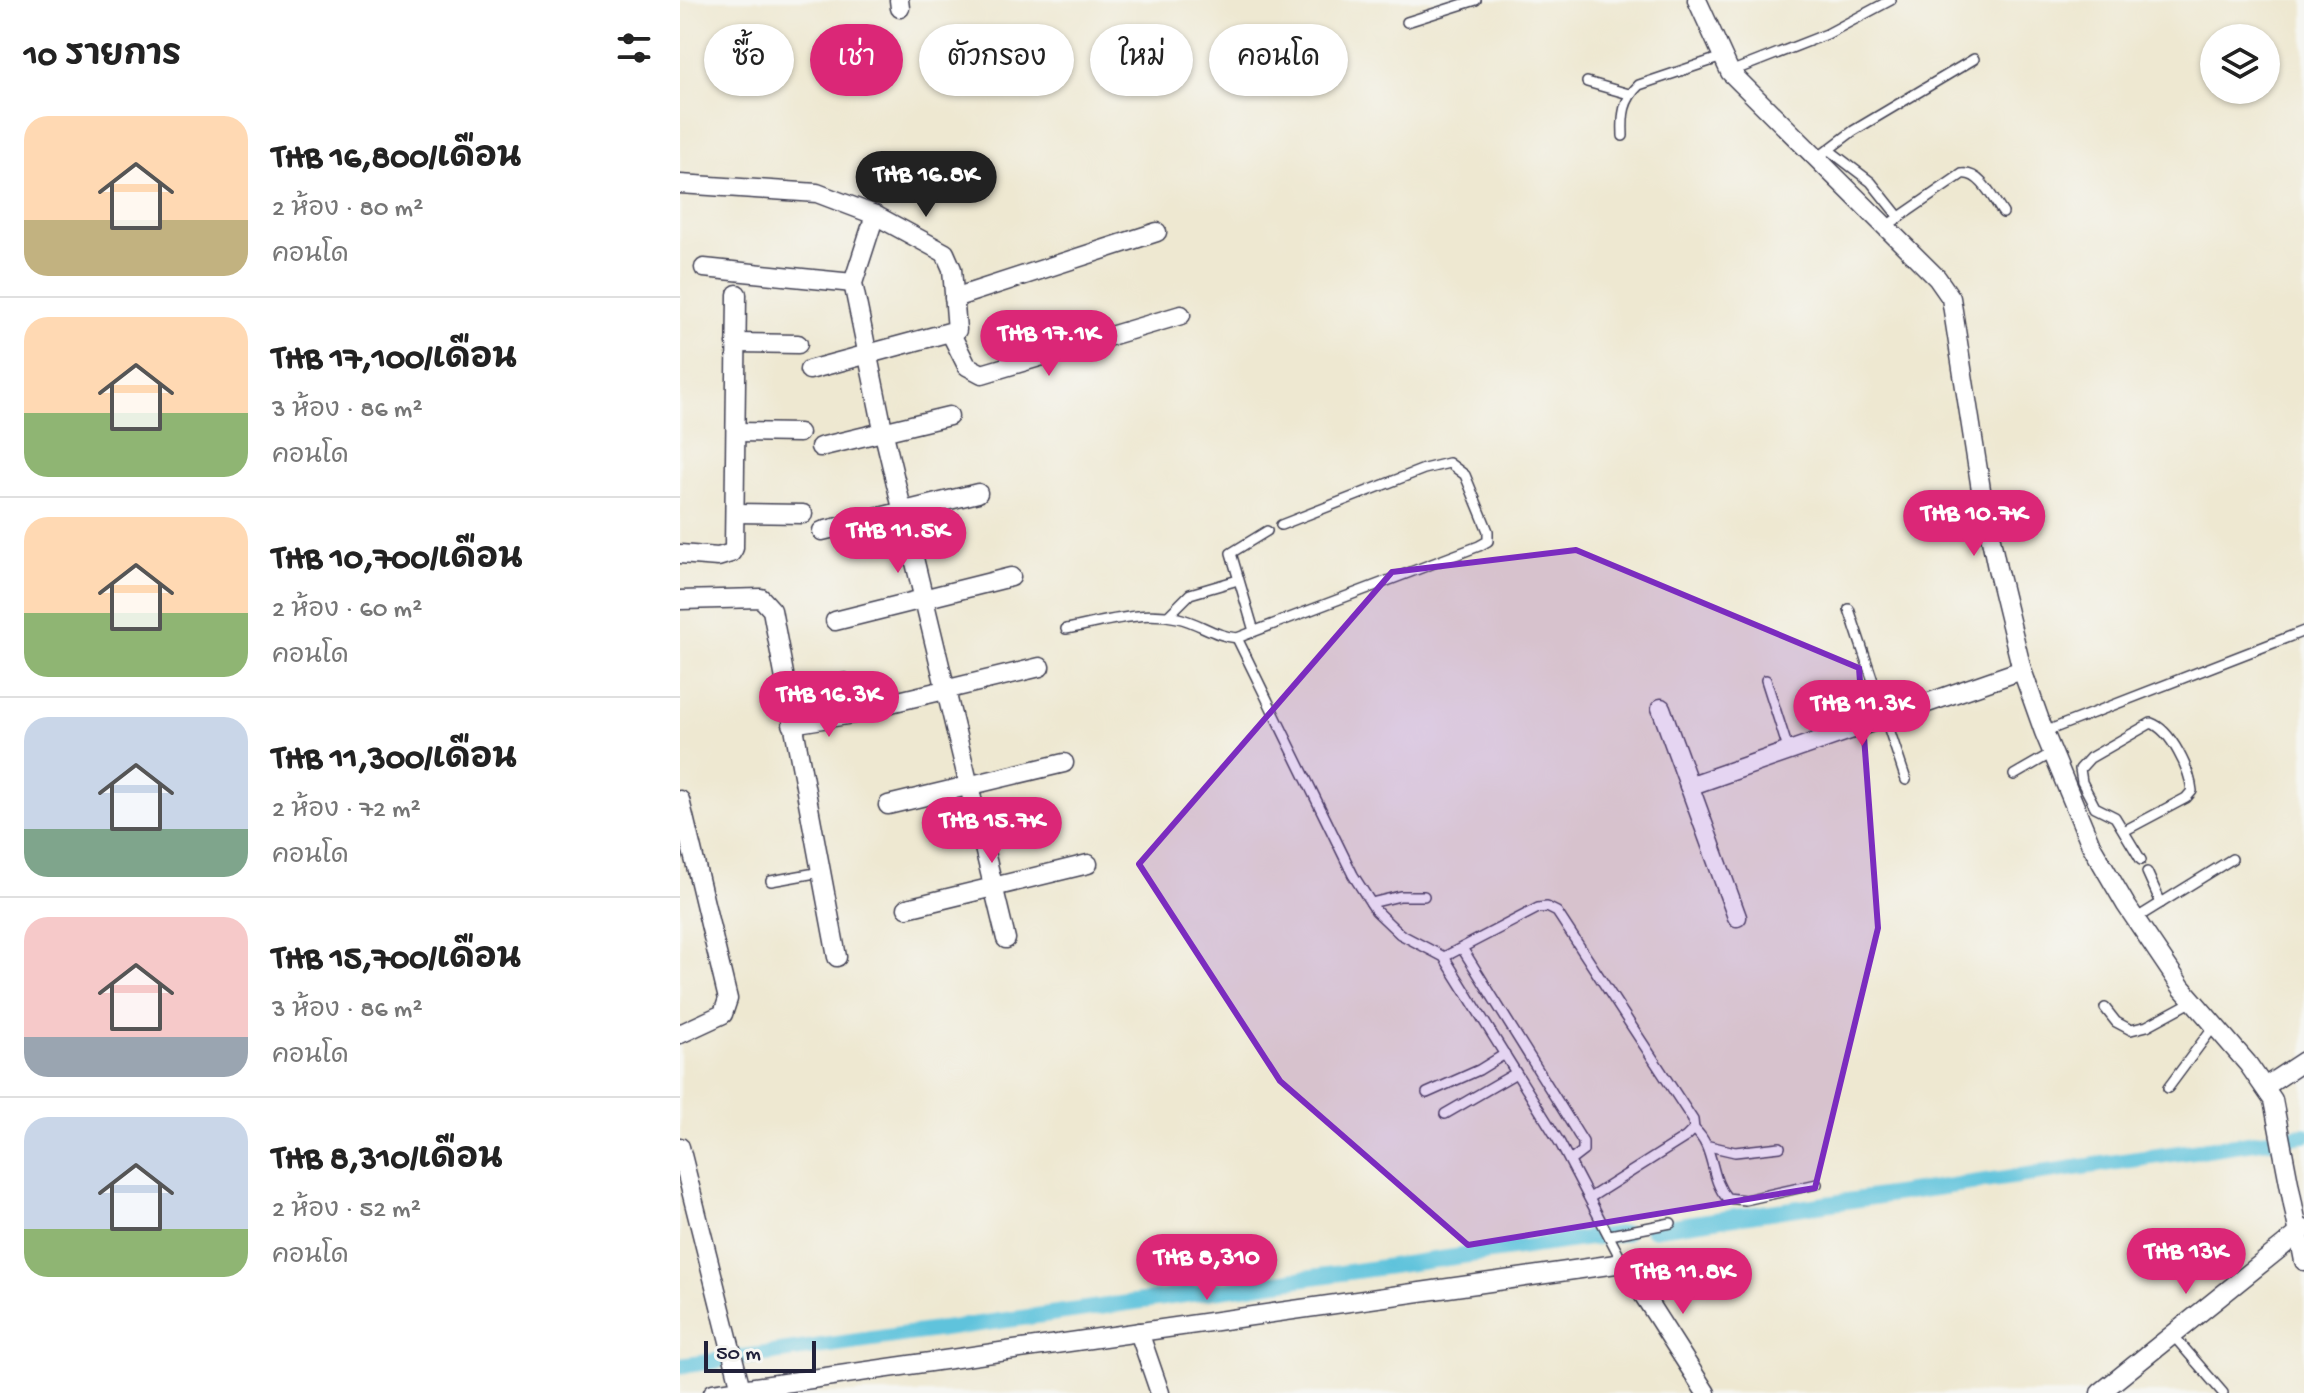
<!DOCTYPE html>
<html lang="th">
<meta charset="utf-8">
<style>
body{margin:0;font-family:"Gochi Hand","Playpen Sans Thai",sans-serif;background:#f6f6f6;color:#222;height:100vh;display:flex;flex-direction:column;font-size:30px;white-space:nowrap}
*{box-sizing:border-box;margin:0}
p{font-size:26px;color:#767676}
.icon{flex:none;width:44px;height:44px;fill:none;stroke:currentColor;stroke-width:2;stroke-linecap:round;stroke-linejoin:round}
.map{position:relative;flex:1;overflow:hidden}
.details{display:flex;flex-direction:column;background:#fff;width:680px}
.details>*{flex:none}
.banner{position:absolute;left:24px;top:24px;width:760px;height:72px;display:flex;gap:16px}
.fabs{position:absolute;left:1520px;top:24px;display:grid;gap:16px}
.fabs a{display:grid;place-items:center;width:80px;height:80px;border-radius:50%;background:#fff;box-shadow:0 2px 6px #0004;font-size:40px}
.scale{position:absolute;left:24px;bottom:20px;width:112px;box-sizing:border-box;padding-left:8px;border:4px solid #22223b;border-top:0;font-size:22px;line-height:28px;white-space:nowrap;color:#22223b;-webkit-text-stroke:6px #f6f6f2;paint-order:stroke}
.price{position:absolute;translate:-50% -68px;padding:0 18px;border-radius:28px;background:#db2777;color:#fff;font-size:26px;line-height:52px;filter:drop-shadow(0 2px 4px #0008)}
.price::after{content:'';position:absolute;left:50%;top:48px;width:24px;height:18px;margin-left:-12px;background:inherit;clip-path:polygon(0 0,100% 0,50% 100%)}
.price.active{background:#222;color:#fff}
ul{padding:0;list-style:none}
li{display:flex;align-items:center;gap:24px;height:200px;padding:0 24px}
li+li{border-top:2px solid #e0e0e0}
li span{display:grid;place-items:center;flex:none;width:224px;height:160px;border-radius:24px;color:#555}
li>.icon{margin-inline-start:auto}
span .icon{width:96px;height:96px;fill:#fffc;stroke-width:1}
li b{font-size:34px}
h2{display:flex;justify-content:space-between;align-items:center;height:96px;padding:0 24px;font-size:34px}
.chip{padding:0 28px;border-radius:36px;background:#fff;box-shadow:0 2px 6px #0004;font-size:28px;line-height:72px}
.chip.active{background:#db2777;color:#fff}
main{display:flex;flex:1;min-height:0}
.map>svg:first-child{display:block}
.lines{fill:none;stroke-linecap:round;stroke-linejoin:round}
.canal{stroke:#5ec3dc;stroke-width:16}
.service-casing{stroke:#414052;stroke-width:12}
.minor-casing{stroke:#414052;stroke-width:21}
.service{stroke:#fff;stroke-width:9}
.minor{stroke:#fff;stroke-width:18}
.marked{fill:#7b2cbf;fill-opacity:0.2;stroke:#7b2cbf;stroke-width:6;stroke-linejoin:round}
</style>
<main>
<section class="details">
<h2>10 รายการ<svg class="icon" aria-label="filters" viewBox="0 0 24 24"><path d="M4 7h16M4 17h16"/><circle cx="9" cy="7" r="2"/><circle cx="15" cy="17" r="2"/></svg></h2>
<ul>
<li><span style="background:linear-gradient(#ffd9b3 65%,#c2b280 0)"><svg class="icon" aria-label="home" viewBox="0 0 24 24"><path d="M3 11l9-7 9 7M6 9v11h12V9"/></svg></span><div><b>THB 16,800/เดือน</b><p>2 ห้อง · 80 m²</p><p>คอนโด</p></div></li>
<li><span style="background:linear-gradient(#ffd9b3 60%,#8fb573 0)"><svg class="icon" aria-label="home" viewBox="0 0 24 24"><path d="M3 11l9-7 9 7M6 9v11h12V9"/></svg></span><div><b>THB 17,100/เดือน</b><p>3 ห้อง · 86 m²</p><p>คอนโด</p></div></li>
<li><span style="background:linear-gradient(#ffd9b3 60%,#8fb573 0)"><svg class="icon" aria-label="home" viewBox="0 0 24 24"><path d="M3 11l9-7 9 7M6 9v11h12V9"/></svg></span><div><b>THB 10,700/เดือน</b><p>2 ห้อง · 60 m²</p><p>คอนโด</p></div></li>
<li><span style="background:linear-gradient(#c9d6e8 70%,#7fa58c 0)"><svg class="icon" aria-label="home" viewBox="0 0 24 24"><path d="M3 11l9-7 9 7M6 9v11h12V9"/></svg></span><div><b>THB 11,300/เดือน</b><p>2 ห้อง · 72 m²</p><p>คอนโด</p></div></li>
<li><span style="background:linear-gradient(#f6c9c9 75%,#9aa5b1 0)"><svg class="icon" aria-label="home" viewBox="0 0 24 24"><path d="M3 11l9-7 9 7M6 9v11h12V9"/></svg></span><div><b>THB 15,700/เดือน</b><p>3 ห้อง · 86 m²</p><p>คอนโด</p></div></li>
<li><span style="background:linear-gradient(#c9d6e8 70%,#8fb573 0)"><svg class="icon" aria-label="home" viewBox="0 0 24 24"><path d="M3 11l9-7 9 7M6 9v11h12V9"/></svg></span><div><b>THB 8,310/เดือน</b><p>2 ห้อง · 52 m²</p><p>คอนโด</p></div></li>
</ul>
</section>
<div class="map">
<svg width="1624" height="1393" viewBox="0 0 1624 1393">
<rect width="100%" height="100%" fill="#f6f6f2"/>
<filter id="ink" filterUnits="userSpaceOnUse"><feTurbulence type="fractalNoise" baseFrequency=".0125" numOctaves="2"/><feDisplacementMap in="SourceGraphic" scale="16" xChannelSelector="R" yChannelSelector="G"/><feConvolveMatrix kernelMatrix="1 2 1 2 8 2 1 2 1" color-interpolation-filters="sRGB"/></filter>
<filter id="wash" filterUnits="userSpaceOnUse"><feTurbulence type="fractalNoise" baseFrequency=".006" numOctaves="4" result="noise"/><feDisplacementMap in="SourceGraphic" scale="32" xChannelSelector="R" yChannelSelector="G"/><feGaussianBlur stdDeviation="1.8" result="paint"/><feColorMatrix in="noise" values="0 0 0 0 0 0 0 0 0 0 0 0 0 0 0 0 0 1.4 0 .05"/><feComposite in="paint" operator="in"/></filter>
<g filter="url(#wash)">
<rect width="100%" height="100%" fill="#eee8d1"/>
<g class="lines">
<!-- canal -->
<g class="canal">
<path d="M972,1229L1624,1135"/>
<path d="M0,1366L945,1233"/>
</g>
</g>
</g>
<g filter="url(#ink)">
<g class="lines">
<defs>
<g id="service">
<path d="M727,22L796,0"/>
<path d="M1050,72L1147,34L1211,0"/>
<path d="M907,82L949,94"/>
<path d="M943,136C942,115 943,100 959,85L1042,57"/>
<path d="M1149,150L1191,182L1219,217"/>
<path d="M1136,159L1173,131L1294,59"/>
<path d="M1205,227L1282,174C1300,171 1313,199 1323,213"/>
<path d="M1169,609L1226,780"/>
<path d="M488,616L510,594L558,580"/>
<path d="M386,629C423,622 461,610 498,618C520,623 534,636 557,638L799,546L808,541V531L785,475L769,463L744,469L601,525"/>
<path d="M574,631L551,553L587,531"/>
<path d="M557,638L673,875L696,911L720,934L764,957L880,1143L943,1263"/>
<path d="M1086,680L1109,752"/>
<path d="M105,691L165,678"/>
<path d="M1364,732L1624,631"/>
<path d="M1334,775L1372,753"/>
<path d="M1444,831L1506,798L1512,791C1510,770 1491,730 1471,723L1410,758L1400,769L1402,782L1415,807L1435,817L1461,860"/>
<path d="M1467,872L1481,903"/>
<path d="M91,881L141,872"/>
<path d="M691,903L720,896H744"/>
<path d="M1455,919L1552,859"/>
<path d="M782,948L903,1142V1151L890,1161"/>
<path d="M764,957L858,908L867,907L877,912L1013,1120L1014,1129L1006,1137L911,1197"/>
<path d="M1425,1008L1436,1022L1451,1030L1467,1026L1513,1001"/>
<path d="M1488,1088L1534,1026"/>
<path d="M747,1093L799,1070L825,1054"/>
<path d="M765,1114L836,1073"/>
<path d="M1014,1129C1036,1148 1029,1178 1047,1198L1065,1200L1137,1184"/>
<path d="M1029,1146L1055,1152L1100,1147"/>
<path d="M930,1235L991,1223"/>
<path d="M1492,1334L1543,1393"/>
</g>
<g id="minor">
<path d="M219,0L220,8"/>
<path d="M1017,0L1050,72L1257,278L1271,298L1302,496L1317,568L1342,670L1364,732L1411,845L1446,905L1502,988L1568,1064L1593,1100L1624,1261"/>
<path d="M0,184L137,193L195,215L265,253L272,269L277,330L129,370"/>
<path d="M195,215L173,283L204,434L326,939"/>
<path d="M24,268L173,283"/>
<path d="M274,298L477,232"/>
<path d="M271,334L287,366L302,374L501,315"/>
<path d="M56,343L118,344"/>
<path d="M56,432L119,433"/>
<path d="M140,447L269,416"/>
<path d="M55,513L123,514"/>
<path d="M142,531L298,493"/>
<path d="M0,554L38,557L51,553L54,548L57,294"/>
<path d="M0,600L81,598L92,610L157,957"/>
<path d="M155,621L331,577"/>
<path d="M198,706L360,667"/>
<path d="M981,708L1057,917"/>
<path d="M112,724L179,713"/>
<path d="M1009,786L1342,670"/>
<path d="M0,800L48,999L43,1014L0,1034"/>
<path d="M208,805L384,763"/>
<path d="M227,908L408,864"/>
<path d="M1586,1086L1624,1061"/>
<path d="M0,1147L61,1389"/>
<path d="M459,1332L480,1393"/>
<path d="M33,1393L943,1263L1026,1393"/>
<path d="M1420,1393L1624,1229"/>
</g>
</defs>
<!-- service casing -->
<use href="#service" class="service-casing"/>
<!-- minor casing -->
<use href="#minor" class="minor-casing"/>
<!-- service -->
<use href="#service" class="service"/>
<!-- minor -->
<use href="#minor" class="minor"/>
</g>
</g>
<!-- marked area -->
<path class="marked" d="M896,550L1179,668L1198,928L1135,1188L788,1245L600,1081L459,864L712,572Z"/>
</svg>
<div class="fabs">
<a><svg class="icon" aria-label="layers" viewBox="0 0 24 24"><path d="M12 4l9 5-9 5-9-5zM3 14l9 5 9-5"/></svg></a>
</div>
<div class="scale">50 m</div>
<b class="price active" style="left:246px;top:219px">THB 16.8K</b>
<b class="price" style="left:369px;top:378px">THB 17.1K</b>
<b class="price" style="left:1294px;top:558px">THB 10.7K</b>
<b class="price" style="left:218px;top:575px">THB 11.5K</b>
<b class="price" style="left:149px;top:739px">THB 16.3K</b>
<b class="price" style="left:1182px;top:748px">THB 11.3K</b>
<b class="price" style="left:312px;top:865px">THB 15.7K</b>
<b class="price" style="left:1506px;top:1296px">THB 13K</b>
<b class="price" style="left:527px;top:1302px">THB 8,310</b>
<b class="price" style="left:1003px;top:1316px">THB 11.8K</b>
<div class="banner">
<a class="chip">ซื้อ</a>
<a class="chip active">เช่า</a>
<a class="chip">ตัวกรอง</a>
<a class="chip">ใหม่</a>
<a class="chip">คอนโด</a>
</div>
</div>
</main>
